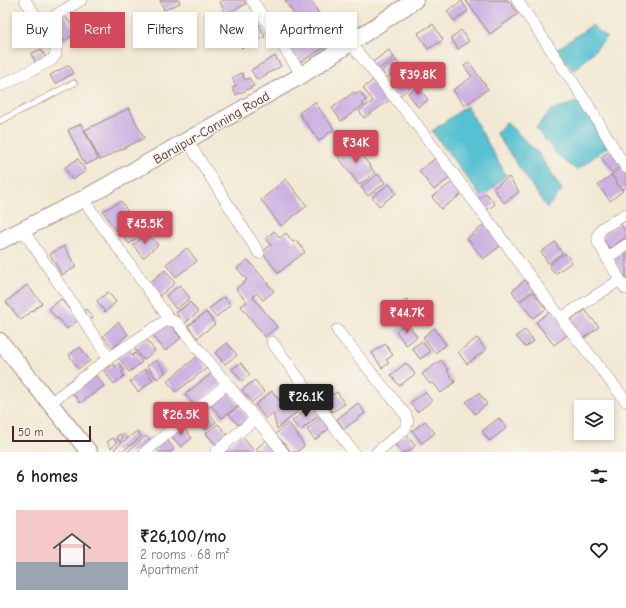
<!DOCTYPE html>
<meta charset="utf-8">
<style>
body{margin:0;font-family:"Comic Neue",sans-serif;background:#f6f6f6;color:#222;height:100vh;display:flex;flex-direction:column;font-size:15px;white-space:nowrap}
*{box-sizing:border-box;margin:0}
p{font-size:13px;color:#767676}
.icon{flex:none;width:22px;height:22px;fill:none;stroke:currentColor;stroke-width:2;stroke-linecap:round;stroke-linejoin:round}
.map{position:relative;height:452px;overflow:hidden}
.panel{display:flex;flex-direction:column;background:#fff;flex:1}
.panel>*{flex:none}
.top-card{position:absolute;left:12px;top:12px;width:400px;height:36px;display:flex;gap:8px}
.controls{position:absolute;left:574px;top:400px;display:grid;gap:8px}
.controls a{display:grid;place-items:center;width:40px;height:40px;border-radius:0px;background:#fff;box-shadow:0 2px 6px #0003;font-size:20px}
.scale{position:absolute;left:12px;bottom:10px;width:79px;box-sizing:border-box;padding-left:4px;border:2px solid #4a1f2b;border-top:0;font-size:11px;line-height:14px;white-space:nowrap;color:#4a1f2b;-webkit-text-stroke:3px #f7f3e8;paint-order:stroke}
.price{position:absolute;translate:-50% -34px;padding:0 9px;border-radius:4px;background:#d1495b;color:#fff;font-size:13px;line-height:26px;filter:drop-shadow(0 1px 2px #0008)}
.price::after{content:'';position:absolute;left:50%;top:24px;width:12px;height:9px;margin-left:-6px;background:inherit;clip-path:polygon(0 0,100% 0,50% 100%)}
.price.current{background:#222;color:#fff}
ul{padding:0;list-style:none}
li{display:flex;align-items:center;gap:12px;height:100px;padding:0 16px}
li+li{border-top:1px solid #e0e0e0}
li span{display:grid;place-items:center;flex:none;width:112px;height:80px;border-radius:0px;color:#555}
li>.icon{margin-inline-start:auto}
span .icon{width:48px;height:48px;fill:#fffc;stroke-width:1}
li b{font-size:17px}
h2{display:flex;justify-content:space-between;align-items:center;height:48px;padding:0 16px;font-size:17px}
.tag{padding:0 14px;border-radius:0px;background:#fff;box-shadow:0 2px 6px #0003;font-size:14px;line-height:36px}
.tag.current{background:#d1495b;color:#fff}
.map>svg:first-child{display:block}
.water{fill:#57c1d2;stroke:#50707e}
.building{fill:#ccb1e2}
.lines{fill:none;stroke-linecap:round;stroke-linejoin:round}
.service-casing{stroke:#9e8480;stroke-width:7}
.minor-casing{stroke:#9e8480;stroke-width:12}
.secondary-casing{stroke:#9e8480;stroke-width:18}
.service{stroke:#fff;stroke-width:5.5}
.minor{stroke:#fff;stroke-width:11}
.secondary{stroke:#fff;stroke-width:16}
.labels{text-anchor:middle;stroke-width:3;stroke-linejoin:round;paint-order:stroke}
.street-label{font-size:13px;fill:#4a1f2b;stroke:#f7f3e8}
</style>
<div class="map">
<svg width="626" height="452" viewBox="0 0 626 452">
<rect width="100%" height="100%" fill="#f7f3e8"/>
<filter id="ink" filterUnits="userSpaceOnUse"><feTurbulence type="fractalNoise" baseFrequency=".025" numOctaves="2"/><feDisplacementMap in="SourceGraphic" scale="8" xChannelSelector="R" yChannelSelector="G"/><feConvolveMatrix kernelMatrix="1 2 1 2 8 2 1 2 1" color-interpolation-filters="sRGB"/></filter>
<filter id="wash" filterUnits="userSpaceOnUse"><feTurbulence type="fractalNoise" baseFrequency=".012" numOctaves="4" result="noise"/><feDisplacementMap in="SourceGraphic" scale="16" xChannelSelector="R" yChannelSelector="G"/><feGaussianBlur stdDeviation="0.9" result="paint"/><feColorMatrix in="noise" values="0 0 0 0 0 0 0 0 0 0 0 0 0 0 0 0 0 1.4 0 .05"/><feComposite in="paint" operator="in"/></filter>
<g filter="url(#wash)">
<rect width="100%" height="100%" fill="#f2e9d4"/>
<!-- water -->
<g class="water">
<path d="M592,25L607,38L574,71L556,50Z"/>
<path d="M581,101L611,144L577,170L558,156L536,128L551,110Z"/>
<path d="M467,106L506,175L482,198L432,131Z"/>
<path d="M506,122L538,153L562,190L547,208L496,133Z"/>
</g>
<g id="blocks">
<!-- building -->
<g class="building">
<path d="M160,0H179L180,3L164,10Z"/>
<path d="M224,0H244L246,4L226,14L220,2Z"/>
<path d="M285,0H311L320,16L302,28Z"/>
<path d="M467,0H508L518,14L490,34L466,1Z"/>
<path d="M462,1L468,11L454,21L447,11Z"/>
<path d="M64,14L76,33L59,44L47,25Z"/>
<path d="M24,20L30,32L19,37L14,25Z"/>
<path d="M259,24L265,37L242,48L236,35Z"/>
<path d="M433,24L443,40L428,49L418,33Z"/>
<path d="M328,27L336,40L296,65L288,52Z"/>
<path d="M461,30L469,41L458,49L451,38Z"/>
<path d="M41,49L46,58L36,63L31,54Z"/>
<path d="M389,50L394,58L376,71L370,64Z"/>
<path d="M275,56L281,66L257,80L251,70Z"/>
<path d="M396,60L401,67L387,78L382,71Z"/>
<path d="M469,62L488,89L464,106L453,90L472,77L464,66Z"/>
<path d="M69,65L74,73L55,84L50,75Z"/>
<path d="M242,73L245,80L249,78L254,86L236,95L232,88L236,86L232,78Z"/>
<path d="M408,73L416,83L398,97L390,87Z"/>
<path d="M376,78L391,99L364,118L359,111L373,101L363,88Z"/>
<path d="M418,86L428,100L418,107L408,93Z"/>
<path d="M354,92L356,95L360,92L366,100L362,103L364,105L341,121L332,108Z"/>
<path d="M315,102L334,129L319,141L299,113Z"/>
<path d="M129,108L144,138L100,160L85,130Z"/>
<path d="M81,124L98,159L85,165L68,130Z"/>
<path d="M353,143L375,173L359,185L337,155Z"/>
<path d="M612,149L623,164L611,172L601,157Z"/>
<path d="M437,157L452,176L434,190L419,171Z"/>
<path d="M78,159L86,171L72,180L65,167Z"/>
<path d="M622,167L626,173V187L622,190L611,174Z"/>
<path d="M378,174L385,183L368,196L361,187Z"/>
<path d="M611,175L623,191L610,201L598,185Z"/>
<path d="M509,177L519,192L504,203L493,188Z"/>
<path d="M286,179L307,206L281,226L261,200Z"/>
<path d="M454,181L463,193L441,209L432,197Z"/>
<path d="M389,184L396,193L379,206L372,197Z"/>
<path d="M486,193L495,204L484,213L476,201Z"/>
<path d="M121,201L133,220L116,231L103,211Z"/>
<path d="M137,219L146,232L129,244L120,231Z"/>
<path d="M488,222L504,243L483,259L467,238Z"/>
<path d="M620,223L626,232V237L610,248L601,236Z"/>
<path d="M274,231L280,238L286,233L293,242L296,240L305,252L278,273L262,252L271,245L266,238Z"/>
<path d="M147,233L158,245L143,258L133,245Z"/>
<path d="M555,242L562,253L548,263L541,252Z"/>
<path d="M64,246L76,267L62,275L50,254Z"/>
<path d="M187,248L197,261L176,277L166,264Z"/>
<path d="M626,248V278L612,258Z"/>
<path d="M565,253L572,262L555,274L549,265Z"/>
<path d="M248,260L274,291L263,300L257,293L253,297L277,327L265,337L241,306L247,302L236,289L247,280L237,268Z"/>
<path d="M165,270L175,283L159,296L149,283Z"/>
<path d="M525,280L533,290L519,301L512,291Z"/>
<path d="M27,285L42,303L21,320L6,302Z"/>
<path d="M180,285L190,298L176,309L166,296Z"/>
<path d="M108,292L116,302L105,312L97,301Z"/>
<path d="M533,292L546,309L533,318L520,302Z"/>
<path d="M224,297L231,305L216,317L209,309Z"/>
<path d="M61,299L78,320L67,329L58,318L57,319L49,309Z"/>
<path d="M407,299L415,310L403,318L395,308Z"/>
<path d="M190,302L198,312L184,324L176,313Z"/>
<path d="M86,309L93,318L87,323L80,314Z"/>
<path d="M553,309L570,333L554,345L536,322Z"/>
<path d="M585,310L599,327L583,339L570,321Z"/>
<path d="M206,312L215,324L197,338L188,326Z"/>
<path d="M118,322L128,334L113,348L103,336Z"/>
<path d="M407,322L417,337L406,345L396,331Z"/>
<path d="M169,323L181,338L165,351L153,335Z"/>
<path d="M434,328L446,345L435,353L423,337Z"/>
<path d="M525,330L534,341L525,347L516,336Z"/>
<path d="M477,338L486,350L467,364L458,352Z"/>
<path d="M146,339L155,351L143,360L134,348Z"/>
<path d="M422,341L430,352L420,359L412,348Z"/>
<path d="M227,343L237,355L225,364L215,353Z"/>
<path d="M385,344L393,355L386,360L389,363L382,368L372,353Z"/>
<path d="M80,347L90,361L78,369L69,355Z"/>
<path d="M129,351L132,356L135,353L142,362L129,372L119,358Z"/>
<path d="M198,356L207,368L176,392L167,381Z"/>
<path d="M156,360L166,372L157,379L147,366Z"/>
<path d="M441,360L448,370L447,371L455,382L441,393L433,382L430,384L422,374Z"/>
<path d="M119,363L124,370L122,372L124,376L114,384L104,371L114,364L115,367Z"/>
<path d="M241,363L250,375L242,381L232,369Z"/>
<path d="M406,363L415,374L399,386L391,375Z"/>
<path d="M145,369L153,380L138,392L130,381Z"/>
<path d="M212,373L221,384L194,405L185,394Z"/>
<path d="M95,375L104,386L80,403L72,392Z"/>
<path d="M255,380L264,392L252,402L242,390Z"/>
<path d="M227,390L239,405L222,418L210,404Z"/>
<path d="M272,391L283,405L295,399L302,408L277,429L273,413L266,419L255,405Z"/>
<path d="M337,392L345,404L332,412L330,408L327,410L321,402Z"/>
<path d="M425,392L432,401L417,412L410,403Z"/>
<path d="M479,393L487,404L475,414L466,402Z"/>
<path d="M358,403L365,413L344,429L337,419Z"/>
<path d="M312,405L320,415L300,431L292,421Z"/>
<path d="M239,407L248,418L238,425L229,414Z"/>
<path d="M205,409L216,422L206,430L195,416Z"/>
<path d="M323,416L331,427L315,440L307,430Z"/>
<path d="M499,418L507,428L489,441L482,431Z"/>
<path d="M425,421L435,433L422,443L412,431Z"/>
<path d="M289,423L297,434L304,446L297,452H291L285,444L275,434Z"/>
<path d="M218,424L229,437L217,446L206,433Z"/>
<path d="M181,425L192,438L181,447L170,434Z"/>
<path d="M137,431L141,437L123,451L121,450L117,452L114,449Z"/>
<path d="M120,434L123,439L120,442L116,437Z"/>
<path d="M406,434L415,446L407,452H401L394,443Z"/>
<path d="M241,435L253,450L251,452H219Z"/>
<path d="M146,436L152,442L140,452H127Z"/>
<path d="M113,438L117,443L111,448L107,442Z"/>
<path d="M166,438L174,449L170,452H159L155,446Z"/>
<path d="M266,440L276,452H258L256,449Z"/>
</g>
</g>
</g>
<g filter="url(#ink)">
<use href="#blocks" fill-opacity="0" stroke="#9e8480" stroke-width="1"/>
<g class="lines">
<defs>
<path id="service" d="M0,121L74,83"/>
<g id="minor">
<path d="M252,0L302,75"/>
<path d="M517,0L585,100L626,168"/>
<path d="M41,24L81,0"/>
<path d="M350,43L417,125L561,318L626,401"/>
<path d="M0,86L52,60L56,54V50L41,24L25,0"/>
<path d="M187,140L259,253"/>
<path d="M83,199L170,320"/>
<path d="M626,214L602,228L598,235V242L620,280L626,289"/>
<path d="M23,230L109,358"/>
<path d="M607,258L626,245"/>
<path d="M561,318L620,280"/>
<path d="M337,330L406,415L408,422L405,429L377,452"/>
<path d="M272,342L353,452"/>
<path d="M50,403L109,358L165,321C170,320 173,320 177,323L283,452"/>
<path d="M145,452L227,384"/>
<path d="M216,452L255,419"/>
</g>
<g id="secondary">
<path d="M0,241L83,199L170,150L302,75L415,0"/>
<path d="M0,341L12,356L89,452"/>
</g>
</defs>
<!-- service casing -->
<use href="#service" class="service-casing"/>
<!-- minor casing -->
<use href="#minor" class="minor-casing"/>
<!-- secondary casing -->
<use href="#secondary" class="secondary-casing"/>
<!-- service -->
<use href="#service" class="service"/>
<!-- minor -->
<use href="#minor" class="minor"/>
<!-- secondary -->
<use href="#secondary" class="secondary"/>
</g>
</g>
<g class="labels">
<!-- street labels -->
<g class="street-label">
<text transform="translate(211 127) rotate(-30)" y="5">Baruipur-Canning Road</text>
</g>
</g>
</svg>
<div class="controls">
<a><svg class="icon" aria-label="layers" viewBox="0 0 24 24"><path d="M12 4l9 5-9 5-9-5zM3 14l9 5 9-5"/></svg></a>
</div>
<div class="scale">50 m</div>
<b class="price" style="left:418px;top:96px">₹39.8K</b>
<b class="price" style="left:356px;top:164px">₹34K</b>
<b class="price" style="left:145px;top:245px">₹45.5K</b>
<b class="price" style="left:407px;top:334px">₹44.7K</b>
<b class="price current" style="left:306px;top:418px">₹26.1K</b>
<b class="price" style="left:181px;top:436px">₹26.5K</b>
<div class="top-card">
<a class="tag">Buy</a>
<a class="tag current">Rent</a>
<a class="tag">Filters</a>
<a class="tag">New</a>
<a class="tag">Apartment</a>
</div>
</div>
<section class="panel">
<h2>6 homes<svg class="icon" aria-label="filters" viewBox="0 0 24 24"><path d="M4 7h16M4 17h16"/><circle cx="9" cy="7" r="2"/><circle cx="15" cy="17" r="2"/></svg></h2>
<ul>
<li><span style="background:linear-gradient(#f6c9c9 65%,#9aa5b1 0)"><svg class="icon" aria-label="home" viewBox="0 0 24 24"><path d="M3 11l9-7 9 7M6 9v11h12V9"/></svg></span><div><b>₹26,100/mo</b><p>2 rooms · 68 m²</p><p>Apartment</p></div><svg class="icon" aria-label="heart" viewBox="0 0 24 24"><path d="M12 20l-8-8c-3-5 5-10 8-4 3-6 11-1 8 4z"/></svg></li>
</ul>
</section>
